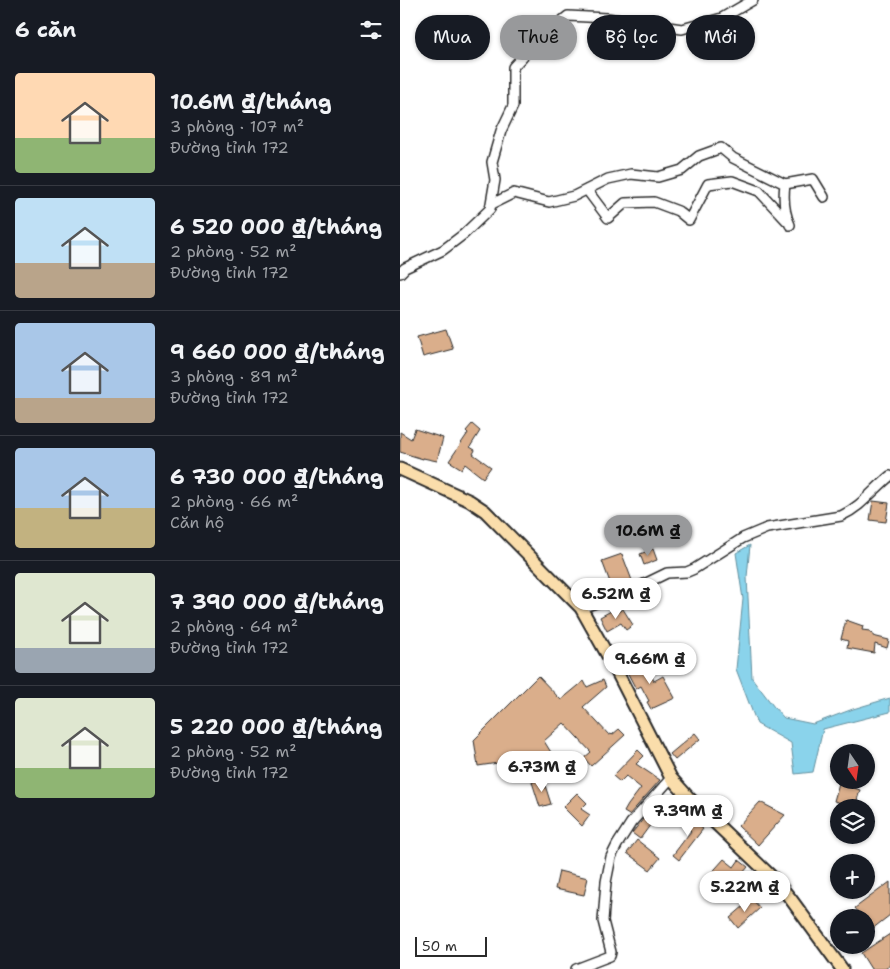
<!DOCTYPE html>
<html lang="vi">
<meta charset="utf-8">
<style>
body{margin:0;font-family:"Shantell Sans",sans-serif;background:#242831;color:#f1f3f6;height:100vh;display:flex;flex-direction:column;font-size:19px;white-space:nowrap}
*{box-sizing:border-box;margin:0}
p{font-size:16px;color:#9ea1a6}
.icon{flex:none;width:28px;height:28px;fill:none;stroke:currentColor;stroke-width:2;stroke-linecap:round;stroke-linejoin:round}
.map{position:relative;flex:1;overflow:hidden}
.side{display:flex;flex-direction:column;background:#171b24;width:400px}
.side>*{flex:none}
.banner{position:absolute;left:15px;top:15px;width:400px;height:45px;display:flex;gap:10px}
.needle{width:32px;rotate:167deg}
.buttons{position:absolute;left:430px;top:744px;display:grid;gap:10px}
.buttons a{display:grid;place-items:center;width:45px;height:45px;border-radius:50%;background:#171b24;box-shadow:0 1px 4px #0004;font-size:25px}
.scale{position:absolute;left:15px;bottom:12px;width:72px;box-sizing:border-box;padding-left:5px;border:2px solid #2b2b2b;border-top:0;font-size:14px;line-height:18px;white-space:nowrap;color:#2b2b2b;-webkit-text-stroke:4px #fff;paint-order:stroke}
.price{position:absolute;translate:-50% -42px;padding:0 11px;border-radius:18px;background:#fff;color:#222;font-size:16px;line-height:32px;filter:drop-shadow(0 1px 2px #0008)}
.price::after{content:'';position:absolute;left:50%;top:30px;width:15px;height:11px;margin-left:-8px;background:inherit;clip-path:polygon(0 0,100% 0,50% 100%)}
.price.on{background:#98999b;color:#111}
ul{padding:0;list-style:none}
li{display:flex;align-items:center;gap:15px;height:125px;padding:0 15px}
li+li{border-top:1px solid #363941}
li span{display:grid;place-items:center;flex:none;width:140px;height:100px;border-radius:5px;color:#555}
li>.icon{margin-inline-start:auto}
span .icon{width:60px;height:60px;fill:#fffc;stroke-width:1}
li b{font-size:21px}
h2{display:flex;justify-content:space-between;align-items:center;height:60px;padding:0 15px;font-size:21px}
.pill{padding:0 18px;border-radius:22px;background:#171b24;box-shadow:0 1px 4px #0004;font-size:18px;line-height:45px}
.pill.on{background:#98999b;color:#111}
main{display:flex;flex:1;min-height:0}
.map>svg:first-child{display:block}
.water{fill:#8ad3eb;stroke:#64909e}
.building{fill:#daae8b;stroke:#2b2b2b}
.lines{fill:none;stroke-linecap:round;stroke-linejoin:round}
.minor-casing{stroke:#2b2b2b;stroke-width:12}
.major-casing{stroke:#2b2b2b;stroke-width:15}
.minor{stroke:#fff;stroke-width:9}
.major{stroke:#faddab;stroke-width:11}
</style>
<main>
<section class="side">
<h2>6 căn<svg class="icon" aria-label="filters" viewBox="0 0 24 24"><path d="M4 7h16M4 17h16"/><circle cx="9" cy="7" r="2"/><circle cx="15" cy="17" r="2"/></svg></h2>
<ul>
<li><span style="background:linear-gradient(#ffd9b3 65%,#8fb573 0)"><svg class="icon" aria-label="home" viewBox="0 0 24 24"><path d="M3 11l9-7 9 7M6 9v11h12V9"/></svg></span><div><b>10.6M ₫/tháng</b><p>3 phòng · 107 m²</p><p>Đường tỉnh 172</p></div></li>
<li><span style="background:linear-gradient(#bfe0f5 65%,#b9a48a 0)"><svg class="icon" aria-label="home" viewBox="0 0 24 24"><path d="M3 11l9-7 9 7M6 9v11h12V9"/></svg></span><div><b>6 520 000 ₫/tháng</b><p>2 phòng · 52 m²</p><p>Đường tỉnh 172</p></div></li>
<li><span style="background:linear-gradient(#a9c7e8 75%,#b9a48a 0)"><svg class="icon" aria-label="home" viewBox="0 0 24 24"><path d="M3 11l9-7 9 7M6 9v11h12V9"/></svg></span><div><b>9 660 000 ₫/tháng</b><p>3 phòng · 89 m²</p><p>Đường tỉnh 172</p></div></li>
<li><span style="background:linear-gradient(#a9c7e8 60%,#c2b280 0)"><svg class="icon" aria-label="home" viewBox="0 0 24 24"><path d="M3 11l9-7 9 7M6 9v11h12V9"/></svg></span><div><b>6 730 000 ₫/tháng</b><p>2 phòng · 66 m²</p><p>Căn hộ</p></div></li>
<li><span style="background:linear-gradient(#dfe7d0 75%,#9aa5b1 0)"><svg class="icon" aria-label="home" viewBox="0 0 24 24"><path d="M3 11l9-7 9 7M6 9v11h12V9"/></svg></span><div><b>7 390 000 ₫/tháng</b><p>2 phòng · 64 m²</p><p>Đường tỉnh 172</p></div></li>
<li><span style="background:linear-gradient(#dfe7d0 70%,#8fb573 0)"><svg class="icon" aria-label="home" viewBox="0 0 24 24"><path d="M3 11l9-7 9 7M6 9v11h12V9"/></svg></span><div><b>5 220 000 ₫/tháng</b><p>2 phòng · 52 m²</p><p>Đường tỉnh 172</p></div></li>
</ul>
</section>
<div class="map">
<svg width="490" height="969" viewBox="0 0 490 969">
<rect width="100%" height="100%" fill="#fff"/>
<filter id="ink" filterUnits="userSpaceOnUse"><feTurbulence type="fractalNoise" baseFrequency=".02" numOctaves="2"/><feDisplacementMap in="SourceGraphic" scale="10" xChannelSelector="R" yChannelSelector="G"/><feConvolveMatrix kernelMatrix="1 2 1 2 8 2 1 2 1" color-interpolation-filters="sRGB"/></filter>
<g filter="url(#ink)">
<!-- water -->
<path class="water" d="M350,545L347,577L352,678L374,707L384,718L413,724L453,709L490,698V712L423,729L413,772L395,774L391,743L357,724L336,669L343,599L336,553Z"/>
<!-- building -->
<g class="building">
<path d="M46,329L53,349L23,357L17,337Z"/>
<path d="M72,424L80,431L70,447L75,450L73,454L91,467L83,478L65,464L62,469L49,461L68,433L66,431Z"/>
<path d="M15,429L43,438L37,461L23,458V459L0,452V432L11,439Z"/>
<path d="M473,501L489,503L486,522L470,520Z"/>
<path d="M253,549L257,560L244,565L240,554Z"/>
<path d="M222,554L233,583L203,594L201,587L211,585L202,561Z"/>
<path d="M223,609L233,625L226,630L221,623L207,631L200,617L211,611L213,614Z"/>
<path d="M446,620L463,626L462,630L470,631V633L473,634V636L489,640L487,648L475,644L474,653L447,648L448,641L441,639Z"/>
<path d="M234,663L236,668L245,663L254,681L263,676L275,698L251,709L247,702L249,701L241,686L236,689L225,668Z"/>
<path d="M138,676L161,700L184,681L187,687L203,680L206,687L183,707L209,735L211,734L212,735L219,729L225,735L191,766L184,758L191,752L164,723L144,741L152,754L143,761L130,755L125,759L78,766L74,740Z"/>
<path d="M295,733L300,739L275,760L270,754Z"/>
<path d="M238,750L244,756L236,764L260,780L229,815L224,812L228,805L241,788L226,776L220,782L213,776Z"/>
<path d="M143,779L151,804L140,807L132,782Z"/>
<path d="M439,783L460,790L455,807L434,801Z"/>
<path d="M177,793L187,803L181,809L190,815L182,826L163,807Z"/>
<path d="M360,802L385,815L358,845L338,826Z"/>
<path d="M252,808L259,813L240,839L232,833Z"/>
<path d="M286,815L303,829L279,860L273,855L291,831L281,822Z"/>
<path d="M237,840L260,858L250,870L227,853Z"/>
<path d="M324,859L334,867L339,860L348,867L332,886L340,893L332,899L307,878Z"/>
<path d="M159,871L188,878L184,895L155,889Z"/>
<path d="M490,882V915L472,929L466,922V918H463L455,908Z"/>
<path d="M352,899L360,908L338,928L330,918Z"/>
<path d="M490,934V965L485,969H471L461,953Z"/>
</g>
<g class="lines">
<defs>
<g id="minor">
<path d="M385,184L413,179L424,197"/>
<path d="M187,190L208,218L225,203L254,202L278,211L289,220L308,184L332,181L359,191L387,221"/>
<path d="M92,204L114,193L149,202L174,196L208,179L231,174L258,177L282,170L299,156L321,148L333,158L385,184C383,199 384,212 390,225"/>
<path d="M0,273L5,268L43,250L64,234L90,209L95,180L92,162L101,131L113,106V67L138,40L168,16L207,18L282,29L322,18L353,0"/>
<path d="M181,608L226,593L267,573L287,572L294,569L343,538L367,528L441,516C461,507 473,490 490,476"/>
<path d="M176,969L210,956L211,952L203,921L206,882L211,857L217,845L231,823L271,778"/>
</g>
<path id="major" d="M0,469L70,501L85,511L181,608L217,672L271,778L289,798L374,879L390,898L442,969"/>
</defs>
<!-- minor casing -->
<use href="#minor" class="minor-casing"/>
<!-- major casing -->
<use href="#major" class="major-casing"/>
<!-- minor -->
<use href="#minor" class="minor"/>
<!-- major -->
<use href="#major" class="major"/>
</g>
</g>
</svg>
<div class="buttons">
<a><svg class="needle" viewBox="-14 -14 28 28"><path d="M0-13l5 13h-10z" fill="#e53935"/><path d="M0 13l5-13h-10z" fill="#9ea1a6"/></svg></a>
<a><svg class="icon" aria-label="layers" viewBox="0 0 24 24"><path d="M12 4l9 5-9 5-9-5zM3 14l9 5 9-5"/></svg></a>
<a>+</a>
<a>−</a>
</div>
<div class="scale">50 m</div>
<b class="price on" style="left:248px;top:557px">10.6M ₫</b>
<b class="price" style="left:216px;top:620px">6.52M ₫</b>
<b class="price" style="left:250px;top:685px">9.66M ₫</b>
<b class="price" style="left:142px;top:793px">6.73M ₫</b>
<b class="price" style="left:288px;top:837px">7.39M ₫</b>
<b class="price" style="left:345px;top:913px">5.22M ₫</b>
<div class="banner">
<a class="pill">Mua</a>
<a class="pill on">Thuê</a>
<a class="pill">Bộ lọc</a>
<a class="pill">Mới</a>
</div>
</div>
</main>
